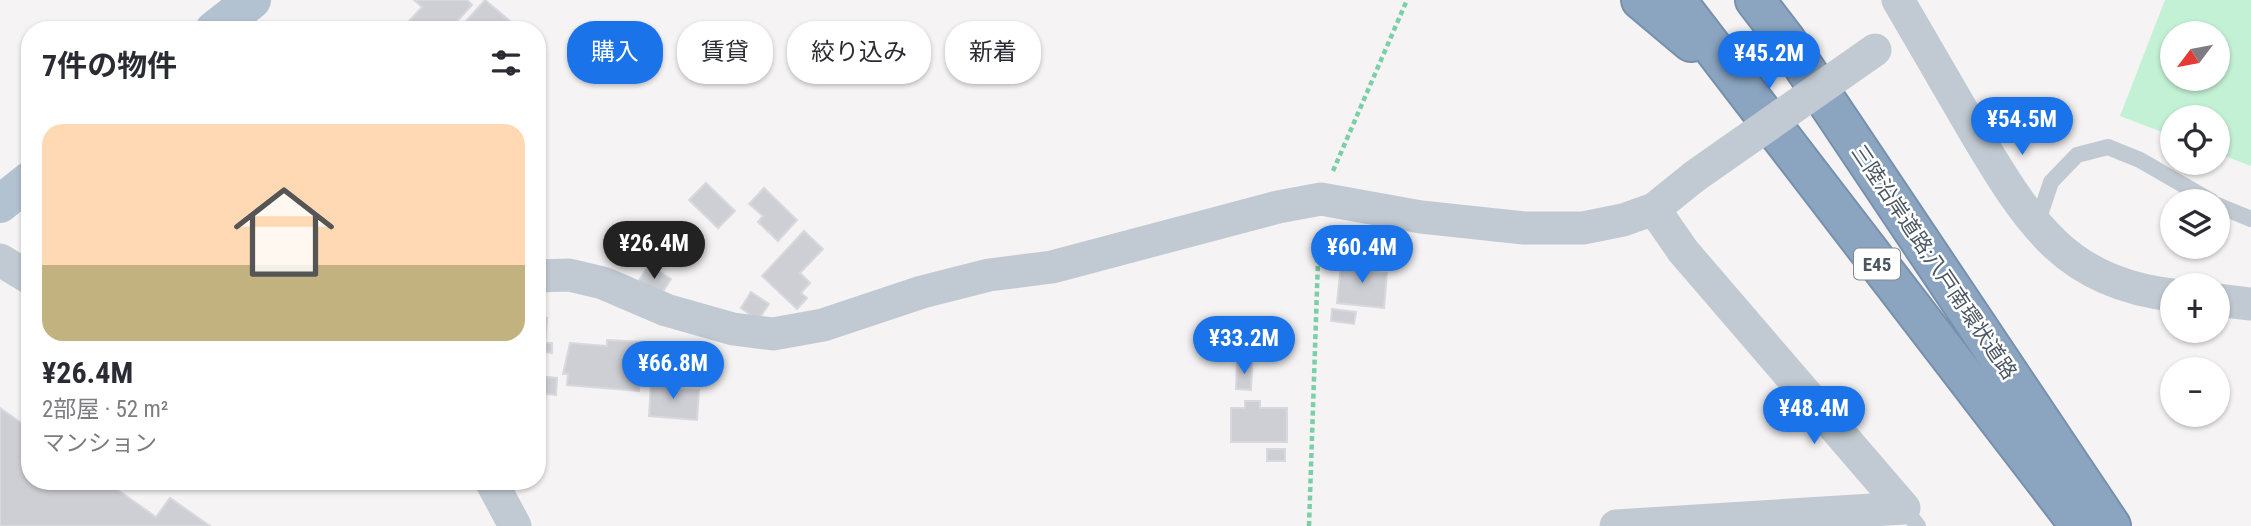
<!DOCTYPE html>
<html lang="ja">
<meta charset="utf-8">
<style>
body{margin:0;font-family:"Roboto Condensed","Noto Sans JP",sans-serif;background:#f7f7f7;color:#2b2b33;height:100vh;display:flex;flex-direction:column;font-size:26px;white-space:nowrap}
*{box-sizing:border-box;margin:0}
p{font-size:23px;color:#7c7c81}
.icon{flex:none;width:38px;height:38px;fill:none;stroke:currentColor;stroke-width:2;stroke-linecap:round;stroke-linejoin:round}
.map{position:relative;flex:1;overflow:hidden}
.side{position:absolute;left:21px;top:21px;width:525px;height:469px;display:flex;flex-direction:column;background:#fff;border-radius:28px;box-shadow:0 2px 5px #0004}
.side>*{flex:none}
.top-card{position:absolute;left:567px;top:21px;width:665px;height:63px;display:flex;gap:14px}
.needle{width:46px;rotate:238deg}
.controls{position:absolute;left:2160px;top:21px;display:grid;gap:14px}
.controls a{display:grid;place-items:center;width:70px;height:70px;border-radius:50%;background:#fff;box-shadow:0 2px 5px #0004;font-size:35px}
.price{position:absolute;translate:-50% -60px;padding:0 16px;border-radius:24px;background:#1a73e8;color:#fff;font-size:23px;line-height:46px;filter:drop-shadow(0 2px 4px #0008)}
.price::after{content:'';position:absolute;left:50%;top:42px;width:21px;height:16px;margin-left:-10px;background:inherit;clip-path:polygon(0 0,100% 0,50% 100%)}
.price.selected{background:#222;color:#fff}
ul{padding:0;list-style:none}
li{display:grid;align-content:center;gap:14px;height:371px;padding:0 21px}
li span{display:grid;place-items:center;height:217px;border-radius:21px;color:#555}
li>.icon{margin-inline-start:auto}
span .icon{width:126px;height:126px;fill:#fffc;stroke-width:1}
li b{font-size:30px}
h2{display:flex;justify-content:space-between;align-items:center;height:84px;padding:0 21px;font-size:30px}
.chip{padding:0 24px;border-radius:28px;background:#fff;box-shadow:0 2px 5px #0004;font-size:24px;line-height:63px}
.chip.selected{background:#1a73e8;color:#fff}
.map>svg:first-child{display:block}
.green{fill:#c3f1d5;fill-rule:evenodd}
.building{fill:#cdcfd5;stroke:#d7d9de;stroke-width:2}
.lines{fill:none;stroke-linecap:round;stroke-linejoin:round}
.motorway-casing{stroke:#7690ad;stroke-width:42}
.path{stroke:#7ad0a6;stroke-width:4.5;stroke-dasharray:5 3.5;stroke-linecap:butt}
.service{stroke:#c1cad2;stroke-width:16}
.minor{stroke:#c1cad2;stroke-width:33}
.primary{stroke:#b3c2d1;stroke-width:38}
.motorway{stroke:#8ba5c1;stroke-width:38}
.minor-bridge{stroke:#c1cad2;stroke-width:33}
.labels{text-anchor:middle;stroke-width:5;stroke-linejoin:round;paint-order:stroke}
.shield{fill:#fff;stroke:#808990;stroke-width:2}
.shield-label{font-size:19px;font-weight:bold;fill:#4a5661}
.street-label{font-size:21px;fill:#4a5661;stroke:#fff}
</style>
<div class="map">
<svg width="2251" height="526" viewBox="0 0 2251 526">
<rect width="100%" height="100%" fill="#f5f3f3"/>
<!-- green -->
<path class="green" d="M2165,0H2251V166L2217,153V117H2172V136L2120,116ZM2172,33H2217V79H2172Z"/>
<!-- building -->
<g class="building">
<path d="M414,0H467L472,5L449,30H401L422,7Z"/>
<path d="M485,0L511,22L504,30H458Z"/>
<path d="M706,183L735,211L718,228L689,200Z"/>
<path d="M764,188L797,220L778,241L758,222L763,216L749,204Z"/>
<path d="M804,231L823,249L800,273L810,283L801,293L807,298L797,309L762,276Z"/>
<path d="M1357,260L1375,261L1374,272L1387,273L1384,308L1337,303L1341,264L1356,265Z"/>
<path d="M649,265L671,279L660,296L638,282Z"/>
<path d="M751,292L769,304L758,320L741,308Z"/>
<path d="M1332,309L1356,312L1354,324L1331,321Z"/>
<path d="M537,317L547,318L545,343H552V353L545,352L544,356L537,355Z"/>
<path d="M607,340L643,342L639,391L567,385L568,374H563L570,343L607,346Z"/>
<path d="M1237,363L1252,364L1251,390L1236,389Z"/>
<path d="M537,376L557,378L556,395L537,393Z"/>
<path d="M663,377L680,378L678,389L699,390L697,420L649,416L651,383L663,384Z"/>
<path d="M1245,401H1260V408H1287V442H1231V408H1245Z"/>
<path d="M0,408L30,429V481H105L156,517L170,498L210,526H0Z"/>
<rect x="1267" y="449" width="18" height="12"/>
</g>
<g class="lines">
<defs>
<g id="motorway">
<path d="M1641,0L1691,42"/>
<path d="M1676,0L2080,526"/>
<path d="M1755,0L1785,39L2111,526"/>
</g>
</defs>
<!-- motorway casing -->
<use href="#motorway" class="motorway-casing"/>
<!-- path -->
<g class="path">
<path d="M1333,171L1407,0"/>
<path d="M1309,526L1319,230"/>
</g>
<!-- service -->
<g class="service">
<path d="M2217,205L2251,219"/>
<path d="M2037,224L2051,182L2077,155L2108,147L2140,160L2211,201"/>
<path d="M1904,508L1918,526"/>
</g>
<!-- minor -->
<g class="minor">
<path d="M1898,0C1923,43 1948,86 1973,129C1997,169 2022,213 2056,245C2088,275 2130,290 2172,295"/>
<path d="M0,260L30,278"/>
<path d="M537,276L569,275L603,283L666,310L733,329L773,334L823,325L922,292L989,275L1052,267L1278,207L1321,199L1421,217L1524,228H1583L1623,220L1654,209L1695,176"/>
<path d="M2217,300L2251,304"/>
<path d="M491,481L515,526"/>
<path d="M1616,526L1904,508L1683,251L1654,209"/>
</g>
<!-- primary -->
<g class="primary">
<path d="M214,30L252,0"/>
<path d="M0,204L30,180"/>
</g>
<!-- motorway -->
<use href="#motorway" class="motorway"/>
<!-- minor-bridge -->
<path class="minor-bridge" d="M1695,176L1875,50"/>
</g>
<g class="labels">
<!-- shield labels -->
<rect class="shield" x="1854" y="248.5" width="46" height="31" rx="5"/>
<g class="shield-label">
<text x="1877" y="271">E45</text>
</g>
<!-- street labels -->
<g class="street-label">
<text transform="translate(1934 262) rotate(56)" y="7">三陸沿岸道路;八戸南環状道路</text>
</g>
</g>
</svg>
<div class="controls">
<a><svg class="needle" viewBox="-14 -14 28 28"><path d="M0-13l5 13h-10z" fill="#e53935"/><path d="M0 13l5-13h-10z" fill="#7c7c81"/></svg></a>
<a><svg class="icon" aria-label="locate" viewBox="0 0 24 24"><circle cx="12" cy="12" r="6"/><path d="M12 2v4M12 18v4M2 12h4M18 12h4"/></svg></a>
<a><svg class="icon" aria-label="layers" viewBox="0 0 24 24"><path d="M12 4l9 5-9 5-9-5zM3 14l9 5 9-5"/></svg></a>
<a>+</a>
<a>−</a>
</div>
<b class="price" style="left:1769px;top:91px">¥45.2M</b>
<b class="price" style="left:2022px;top:157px">¥54.5M</b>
<b class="price selected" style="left:654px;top:281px">¥26.4M</b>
<b class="price" style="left:1362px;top:285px">¥60.4M</b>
<b class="price" style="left:1244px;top:376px">¥33.2M</b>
<b class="price" style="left:673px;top:401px">¥66.8M</b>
<b class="price" style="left:1814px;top:446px">¥48.4M</b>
<div class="top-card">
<a class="chip selected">購入</a>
<a class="chip">賃貸</a>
<a class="chip">絞り込み</a>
<a class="chip">新着</a>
</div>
<section class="side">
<h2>7件の物件<svg class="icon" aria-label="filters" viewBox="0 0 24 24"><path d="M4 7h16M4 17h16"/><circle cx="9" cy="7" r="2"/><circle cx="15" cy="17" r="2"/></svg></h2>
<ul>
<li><span style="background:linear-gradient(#ffd9b3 65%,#c2b280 0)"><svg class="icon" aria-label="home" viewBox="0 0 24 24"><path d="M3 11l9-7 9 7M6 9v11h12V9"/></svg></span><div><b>¥26.4M</b><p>2部屋 · 52 m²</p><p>マンション</p></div></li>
</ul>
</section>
</div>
